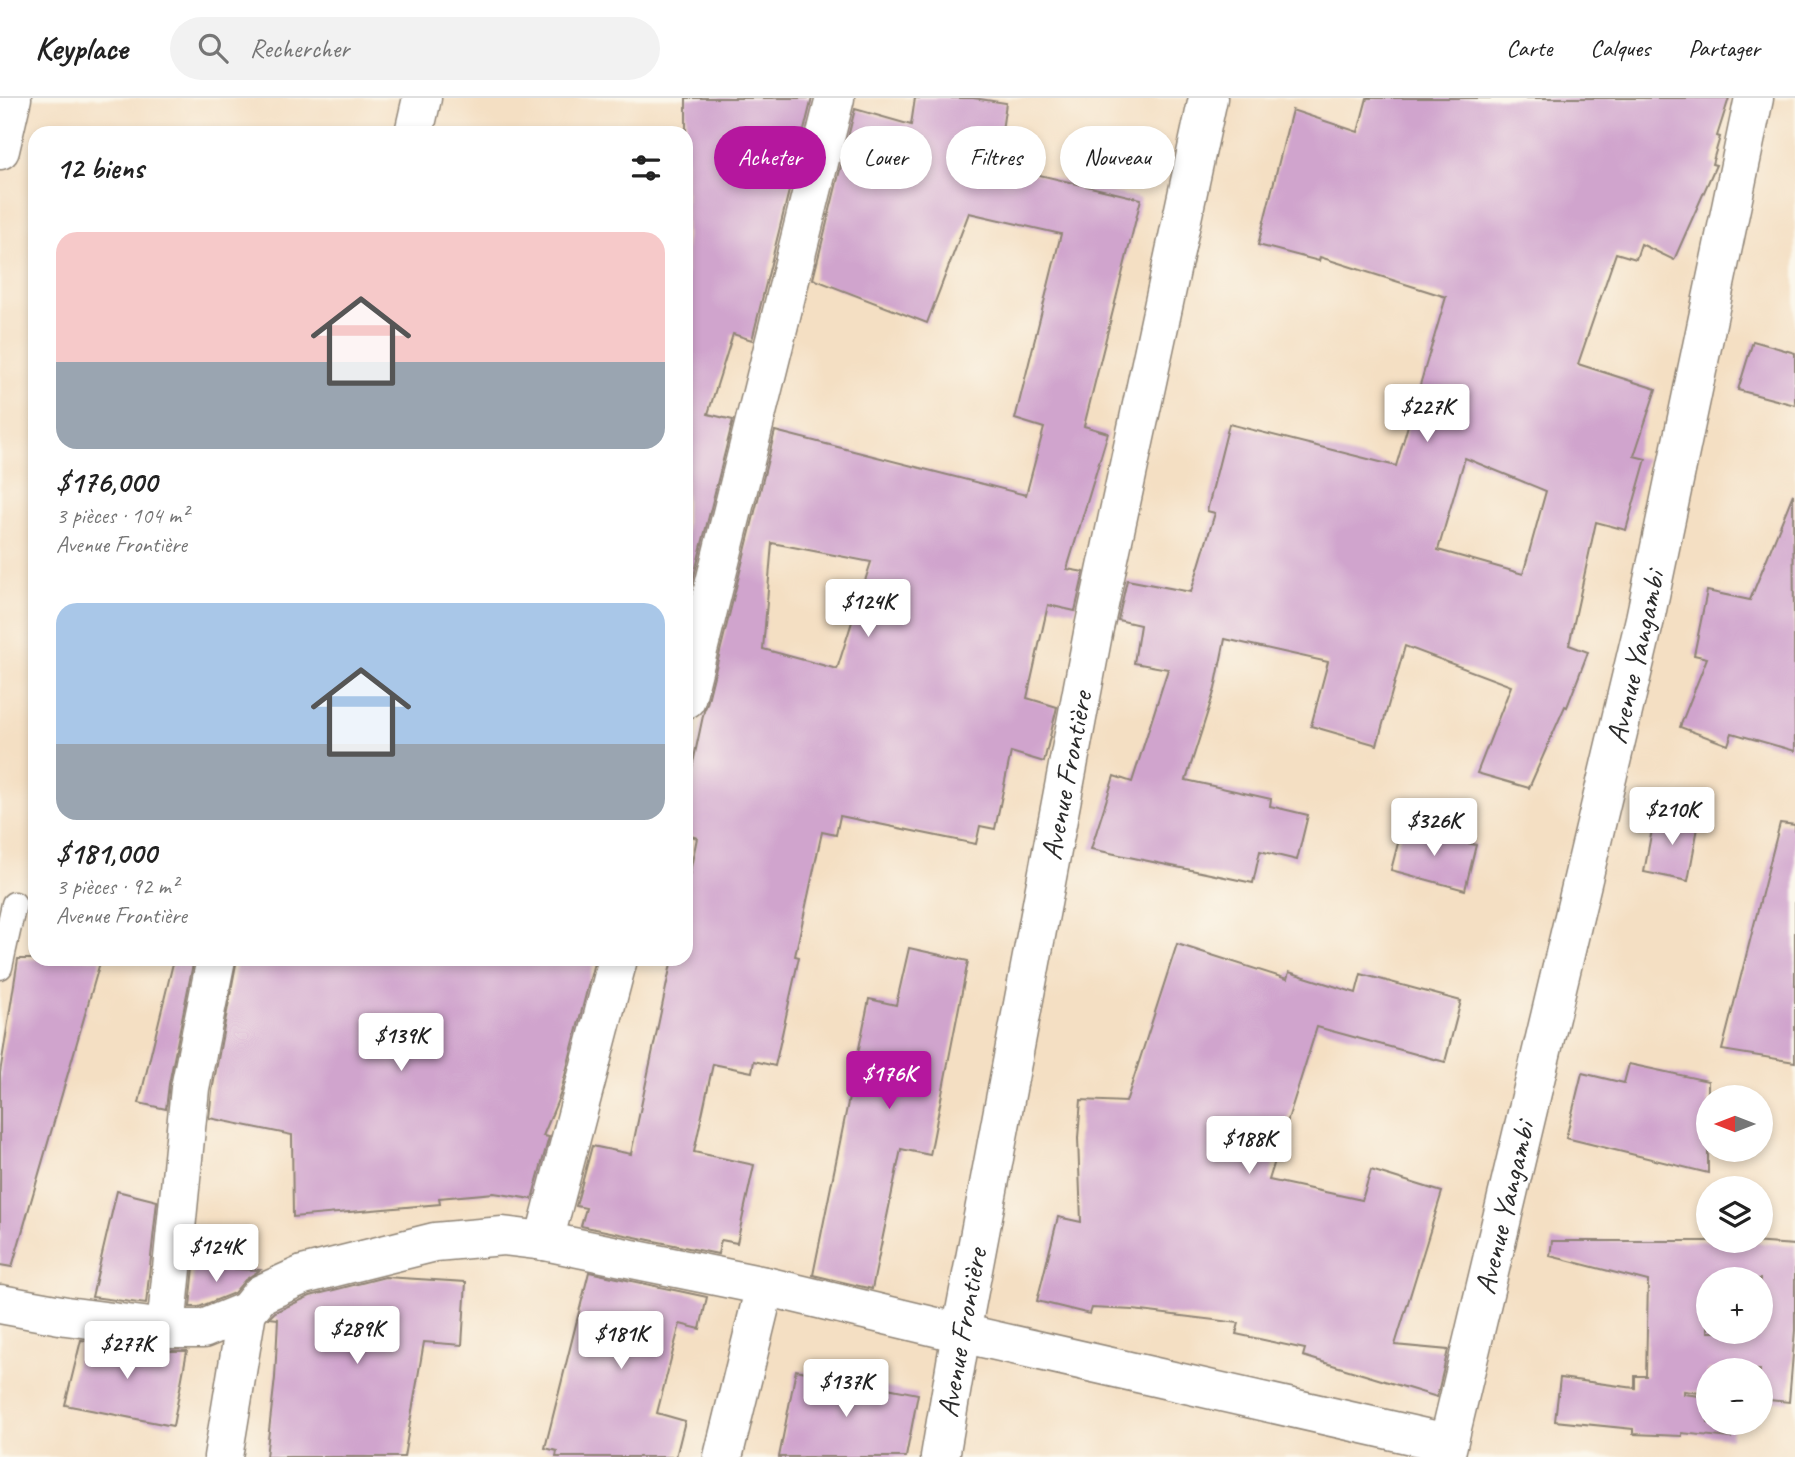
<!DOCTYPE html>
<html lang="fr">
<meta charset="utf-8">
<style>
body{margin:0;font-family:Caveat,sans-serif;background:#f2f2f2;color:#222;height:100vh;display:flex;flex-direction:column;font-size:26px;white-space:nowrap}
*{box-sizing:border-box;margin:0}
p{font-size:23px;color:#767676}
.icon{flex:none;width:38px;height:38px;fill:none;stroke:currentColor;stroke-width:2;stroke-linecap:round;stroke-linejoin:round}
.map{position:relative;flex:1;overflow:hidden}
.side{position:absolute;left:28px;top:28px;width:665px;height:840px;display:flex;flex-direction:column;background:#fff;border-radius:21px;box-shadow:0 4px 10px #0003}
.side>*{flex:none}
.guide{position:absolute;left:714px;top:28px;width:665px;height:63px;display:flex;gap:14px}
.needle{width:46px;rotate:270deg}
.controls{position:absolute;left:1696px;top:987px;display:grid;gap:14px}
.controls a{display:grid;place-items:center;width:77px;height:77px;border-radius:50%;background:#fff;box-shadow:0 4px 10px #0003;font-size:35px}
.price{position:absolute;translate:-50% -60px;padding:0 16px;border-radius:7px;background:#fff;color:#222;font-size:23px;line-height:46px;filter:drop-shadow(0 2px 4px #0008)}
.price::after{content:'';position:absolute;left:50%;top:42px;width:21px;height:16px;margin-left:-10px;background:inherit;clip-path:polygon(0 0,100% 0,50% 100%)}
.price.selected{background:#b5179e;color:#fff}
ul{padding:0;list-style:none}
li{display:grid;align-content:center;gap:14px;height:371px;padding:0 28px}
li span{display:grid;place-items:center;height:217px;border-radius:21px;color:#555}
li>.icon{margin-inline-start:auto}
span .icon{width:126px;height:126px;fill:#fffc;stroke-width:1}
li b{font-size:30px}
h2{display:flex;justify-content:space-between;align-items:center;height:84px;padding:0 28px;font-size:30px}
.tag{padding:0 24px;border-radius:32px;background:#fff;box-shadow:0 4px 10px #0003;font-size:24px;line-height:63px}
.tag.selected{background:#b5179e;color:#fff}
header{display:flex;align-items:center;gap:42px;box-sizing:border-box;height:98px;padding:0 35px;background:#fff;border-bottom:2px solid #e0e0e0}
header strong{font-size:33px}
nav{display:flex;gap:38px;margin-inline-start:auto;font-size:24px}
.search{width:490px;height:63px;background:#f2f2f2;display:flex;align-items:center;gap:18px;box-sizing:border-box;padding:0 24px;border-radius:38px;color:#767676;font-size:26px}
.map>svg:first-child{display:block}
.building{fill:#d0a4cd;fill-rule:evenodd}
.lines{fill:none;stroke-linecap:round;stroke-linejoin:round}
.service-casing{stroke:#908577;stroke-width:27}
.minor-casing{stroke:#908577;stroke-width:41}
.service{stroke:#fff;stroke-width:24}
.minor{stroke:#fff;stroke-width:38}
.labels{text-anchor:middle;stroke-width:7;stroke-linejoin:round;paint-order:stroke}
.street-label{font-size:30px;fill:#2b2b2b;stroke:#fbf7ec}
</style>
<header>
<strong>Keyplace</strong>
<div class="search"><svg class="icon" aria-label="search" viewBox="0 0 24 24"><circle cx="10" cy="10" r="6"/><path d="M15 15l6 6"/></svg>Rechercher</div>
<nav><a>Carte</a><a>Calques</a><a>Partager</a></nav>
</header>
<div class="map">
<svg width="1795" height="1359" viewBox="0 0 1795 1359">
<rect width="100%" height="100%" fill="#fbf7ec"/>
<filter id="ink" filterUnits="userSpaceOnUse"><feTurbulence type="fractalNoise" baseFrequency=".0143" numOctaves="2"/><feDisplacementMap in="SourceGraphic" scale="14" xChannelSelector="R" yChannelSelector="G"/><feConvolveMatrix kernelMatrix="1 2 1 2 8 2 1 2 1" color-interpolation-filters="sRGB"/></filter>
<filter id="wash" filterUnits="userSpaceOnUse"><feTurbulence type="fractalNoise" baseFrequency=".00686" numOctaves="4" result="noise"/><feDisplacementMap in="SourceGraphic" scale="28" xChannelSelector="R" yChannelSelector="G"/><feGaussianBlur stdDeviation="1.57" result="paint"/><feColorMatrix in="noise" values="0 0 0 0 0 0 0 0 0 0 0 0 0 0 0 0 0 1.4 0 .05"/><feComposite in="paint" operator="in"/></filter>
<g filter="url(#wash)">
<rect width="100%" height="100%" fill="#f4dfc3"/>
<g id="blocks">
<!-- building -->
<g class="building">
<path d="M686,0H812L752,242L733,236L708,316L733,322L686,510Z"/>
<path d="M915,0H973L1006,5L997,67L1141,101L1084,328L1108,335L1067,471L1084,474L1075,513L1048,507L1027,600L1057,609L1044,664L1011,654L995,731L980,728L976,746L840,718L836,737L822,734L795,858L799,859L775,968L754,963L752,974L713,966L694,1054L754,1067L737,1145L721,1142L718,1156L581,1128L586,1110L576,1108L592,1048L631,1056L672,861H686V793L697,740L686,736V698L704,613L707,606L775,333L1026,397L1044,330L1015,321L1061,136L969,115L927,225L813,181L855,11L911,27ZM772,445L871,464L837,571L763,551Z"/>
<path d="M1367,0H1729L1717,38L1720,39L1712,66L1716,67L1674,162L1641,146L1636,161L1616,155L1578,266L1656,291L1634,358L1646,361L1626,432L1596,424L1569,547L1588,554L1567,609L1565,608L1529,690L1477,675L1511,588L1405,548L1377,647L1311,628L1328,564L1225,541L1215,591L1186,682L1271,701L1270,708L1308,717L1297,762L1260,753L1253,785L1091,751L1114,678L1132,684L1168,571L1134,565L1140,527L1118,522L1127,482L1191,494L1215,415L1207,413L1229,326L1396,368L1446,199L1320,159L1319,163L1258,147L1292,12L1358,34ZM1465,360L1546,393L1523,476L1438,452Z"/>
<path d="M1753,243L1795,255V307L1738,292Z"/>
<path d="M1793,396L1795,653L1732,635L1728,647L1680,629L1707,560L1694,557L1707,493L1750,502Z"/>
<path d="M1655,716L1699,724L1688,783L1644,774Z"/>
<path d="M1780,725L1795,727V964L1722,952Z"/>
<path d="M1402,730L1476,747L1465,792L1391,772Z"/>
<path d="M1177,846L1287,881L1289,874L1356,895L1361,876L1461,903L1445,964L1317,929L1269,1082L1362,1102L1371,1072L1442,1094L1395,1247L1448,1252L1437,1299L1303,1258L1305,1251L1236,1236L1239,1225L1133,1212L1092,1210L1090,1216L1037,1203L1058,1119L1081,1124L1078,1040L1081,1002L1126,1004Z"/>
<path d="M909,850L968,863L930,1057L901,1051L872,1191L813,1177L869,901L896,907Z"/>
<path d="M18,861H101L12,1169L0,1167V975Z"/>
<path d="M174,861H194L169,986L166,1011L139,1005Z"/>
<path d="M237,861H595L560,997L543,1038L549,1039L532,1101L494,1095L439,1100L440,1106L293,1119L292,1037L209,1020L212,993Z"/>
<path d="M1629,966L1708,983V1075L1566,1040L1582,975L1624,985Z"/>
<path d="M117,1093L157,1103L146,1206L92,1199Z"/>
<path d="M1552,1143H1735L1795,1147V1232L1789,1304L1760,1301V1272H1708V1296L1684,1293V1296L1708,1299V1325H1733L1731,1340L1682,1335V1338L1633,1336V1331L1555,1323L1560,1280L1635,1290V1278H1646L1648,1183L1550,1158ZM1708,1181H1760V1234H1708Z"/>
<path d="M194,1169L260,1172L245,1182L234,1195L199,1209H190Z"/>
<path d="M589,1174L707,1199L700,1231L680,1226L657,1315L685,1323L676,1359H556L557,1353L545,1350Z"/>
<path d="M385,1179L466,1184L462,1247L424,1244L404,1359H266L275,1280L278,1221L269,1220L275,1214L310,1198Z"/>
<path d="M81,1242L163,1253H187L173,1328L65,1307Z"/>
<path d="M796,1272L918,1296L906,1359H779Z"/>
</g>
</g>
</g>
<g filter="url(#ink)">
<use href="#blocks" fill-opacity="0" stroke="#908577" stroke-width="2"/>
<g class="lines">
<defs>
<path id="service" d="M0,869L14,806"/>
<g id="minor">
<path d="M414,35L422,0"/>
<path d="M0,52L12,0"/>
<path d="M686,601L835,0"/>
<path d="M544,1143L618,861"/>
<path d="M0,1206L66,1218L166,1231H203L247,1213L261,1196L303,1177L435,1144L503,1138L544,1143L765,1188L961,1235L1447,1345"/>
<path d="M166,1231L190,990L216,861"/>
<path d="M223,1359L247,1213"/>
<path d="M723,1359L765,1188"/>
<path id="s1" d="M940,1359L961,1235L1094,530L1208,0"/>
<path id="s2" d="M1445,1359L1645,521L1754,0"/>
</g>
</defs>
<!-- service casing -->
<use href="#service" class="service-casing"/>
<!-- minor casing -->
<use href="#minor" class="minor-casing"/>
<!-- service -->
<use href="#service" class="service"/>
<!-- minor -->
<use href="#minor" class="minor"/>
</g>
</g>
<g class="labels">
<!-- street labels -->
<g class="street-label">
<text dy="10" stroke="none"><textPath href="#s2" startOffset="822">Avenue Yangambi</textPath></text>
<text dy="10" stroke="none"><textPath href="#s1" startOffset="693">Avenue Frontière</textPath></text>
<text dy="10" stroke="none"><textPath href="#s2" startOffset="256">Avenue Yangambi</textPath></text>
<text dy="10" stroke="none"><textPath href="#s1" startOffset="126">Avenue Frontière</textPath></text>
</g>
</g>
</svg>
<div class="controls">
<a><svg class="needle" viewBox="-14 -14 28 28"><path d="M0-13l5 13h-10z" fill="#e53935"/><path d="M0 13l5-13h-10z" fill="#767676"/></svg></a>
<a><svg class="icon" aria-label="layers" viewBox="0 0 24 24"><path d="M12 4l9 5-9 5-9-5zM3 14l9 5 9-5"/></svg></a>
<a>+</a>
<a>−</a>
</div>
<b class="price" style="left:1427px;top:346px">$227K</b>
<b class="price" style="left:868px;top:541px">$124K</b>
<b class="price" style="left:1672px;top:749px">$210K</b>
<b class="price" style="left:1434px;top:760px">$326K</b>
<b class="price" style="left:401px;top:975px">$139K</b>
<b class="price selected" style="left:889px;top:1013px">$176K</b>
<b class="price" style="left:1249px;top:1078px">$188K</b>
<b class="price" style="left:216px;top:1186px">$124K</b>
<b class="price" style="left:357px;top:1268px">$289K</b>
<b class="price" style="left:621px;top:1273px">$181K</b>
<b class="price" style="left:127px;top:1283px">$277K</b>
<b class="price" style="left:846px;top:1321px">$137K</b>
<div class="guide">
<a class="tag selected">Acheter</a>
<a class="tag">Louer</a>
<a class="tag">Filtres</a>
<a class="tag">Nouveau</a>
</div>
<section class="side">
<h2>12 biens<svg class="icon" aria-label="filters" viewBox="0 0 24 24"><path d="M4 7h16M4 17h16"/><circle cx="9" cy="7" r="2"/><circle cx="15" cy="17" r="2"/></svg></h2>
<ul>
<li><span style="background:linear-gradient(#f6c9c9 60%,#9aa5b1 0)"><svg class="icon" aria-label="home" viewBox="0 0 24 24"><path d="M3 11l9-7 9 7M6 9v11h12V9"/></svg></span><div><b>$176,000</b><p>3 pièces · 104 m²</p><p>Avenue Frontière</p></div></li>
<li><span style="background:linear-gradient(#a9c7e8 65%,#9aa5b1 0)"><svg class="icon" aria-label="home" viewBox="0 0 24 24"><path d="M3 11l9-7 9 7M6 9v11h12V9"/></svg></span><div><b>$181,000</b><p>3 pièces · 92 m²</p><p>Avenue Frontière</p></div></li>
</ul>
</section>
</div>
